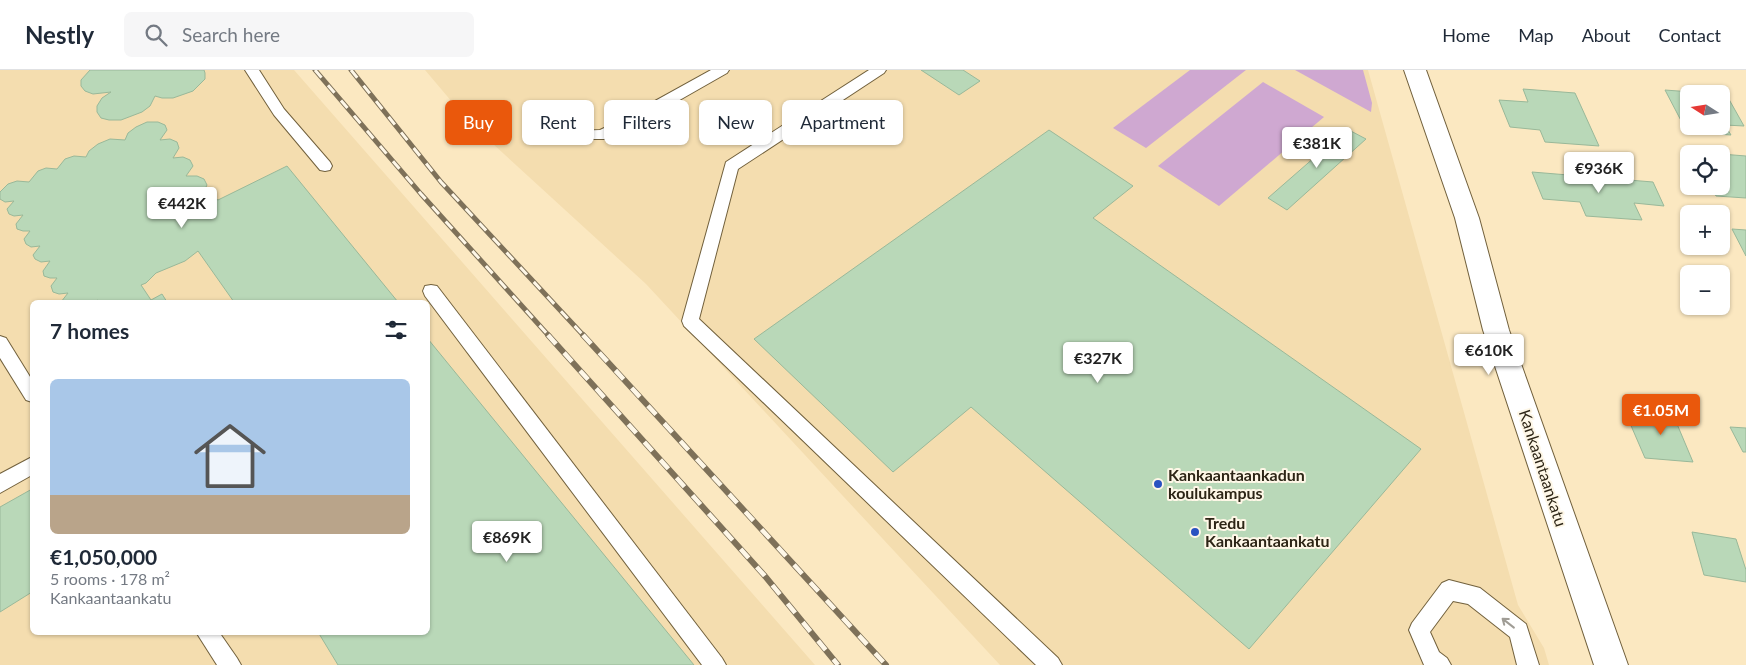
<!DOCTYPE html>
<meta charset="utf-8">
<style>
body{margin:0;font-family:Lato,sans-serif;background:#f6f6f7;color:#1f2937;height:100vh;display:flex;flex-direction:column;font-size:19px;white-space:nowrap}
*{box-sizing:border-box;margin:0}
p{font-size:16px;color:#747a83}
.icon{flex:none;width:28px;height:28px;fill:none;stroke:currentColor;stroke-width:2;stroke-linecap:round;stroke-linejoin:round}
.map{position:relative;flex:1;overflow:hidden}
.details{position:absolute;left:30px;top:230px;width:400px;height:335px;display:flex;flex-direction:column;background:#fff;border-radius:8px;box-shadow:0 1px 4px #0004}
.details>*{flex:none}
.hud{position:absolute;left:445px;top:30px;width:475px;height:45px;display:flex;gap:10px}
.needle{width:32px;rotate:282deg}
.tools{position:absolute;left:1680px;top:15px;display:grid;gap:10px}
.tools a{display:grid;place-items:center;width:50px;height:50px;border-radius:8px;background:#fff;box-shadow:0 1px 4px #0004;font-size:25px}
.price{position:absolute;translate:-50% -42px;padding:0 11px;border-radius:5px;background:#fff;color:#222;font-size:16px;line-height:32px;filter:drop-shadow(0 1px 2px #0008)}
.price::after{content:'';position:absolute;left:50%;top:30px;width:15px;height:11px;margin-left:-8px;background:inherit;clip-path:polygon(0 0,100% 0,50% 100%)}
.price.selected{background:#ea580c;color:#fff}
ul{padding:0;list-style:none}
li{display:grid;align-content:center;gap:10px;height:265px;padding:0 20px}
li span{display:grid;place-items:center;height:155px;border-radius:8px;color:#555}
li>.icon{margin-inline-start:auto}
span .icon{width:90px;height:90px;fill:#fffc;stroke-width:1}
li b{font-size:21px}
h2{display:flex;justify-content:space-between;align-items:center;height:60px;padding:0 20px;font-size:21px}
.tag{padding:0 18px;border-radius:8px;background:#fff;box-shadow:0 1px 4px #0004;font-size:18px;line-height:45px}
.tag.selected{background:#ea580c;color:#fff}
header{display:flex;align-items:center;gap:30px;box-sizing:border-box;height:70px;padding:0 25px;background:#fff;border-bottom:1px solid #e0e1e3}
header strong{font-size:24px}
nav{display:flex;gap:28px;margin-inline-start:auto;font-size:18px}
.search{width:350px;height:45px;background:#f6f6f7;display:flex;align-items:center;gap:12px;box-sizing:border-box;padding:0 18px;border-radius:8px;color:#747a83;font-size:19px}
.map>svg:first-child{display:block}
.built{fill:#f4ddaf;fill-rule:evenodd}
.green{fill:#cfa8d1}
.building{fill:#b9d8b8;stroke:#99b899}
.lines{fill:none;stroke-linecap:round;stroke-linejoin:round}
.lane-casing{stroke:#71603c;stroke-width:2}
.secondary-casing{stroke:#71603c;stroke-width:2}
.lane{fill:#fff;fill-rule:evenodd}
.secondary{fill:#fff;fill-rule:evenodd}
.rail-far1-casing{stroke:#7e7159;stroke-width:5}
.rail-casing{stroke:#7e7159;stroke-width:6}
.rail-far1{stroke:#fef7e7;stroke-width:3;stroke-dasharray:10;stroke-linecap:butt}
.rail{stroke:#fef7e7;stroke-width:4.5;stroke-dasharray:12;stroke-linecap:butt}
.oneway{stroke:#a09d96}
.poi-dot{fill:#2952c1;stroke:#fef7e7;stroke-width:2}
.labels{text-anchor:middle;stroke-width:4;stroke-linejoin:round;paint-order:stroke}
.street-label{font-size:16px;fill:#2d2516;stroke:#fef7e7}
.poi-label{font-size:16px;font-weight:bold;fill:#2d2516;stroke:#fef7e7;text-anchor:start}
</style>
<header>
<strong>Nestly</strong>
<div class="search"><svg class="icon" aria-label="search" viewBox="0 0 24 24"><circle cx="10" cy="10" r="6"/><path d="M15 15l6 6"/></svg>Search here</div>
<nav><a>Home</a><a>Map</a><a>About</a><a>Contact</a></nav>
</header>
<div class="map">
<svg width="1746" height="595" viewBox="0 0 1746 595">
<rect width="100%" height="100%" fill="#fbe8c1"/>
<!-- built -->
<g class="built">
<path d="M0,0H294L815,595H0ZM32,232H428V562H32Z"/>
<path d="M425,0H1368L1518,535L1544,578L1549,595H1000L646,214L469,52Z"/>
</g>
<!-- green -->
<g class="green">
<path d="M1190,0H1246L1146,78L1113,58Z"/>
<path d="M1295,0H1363L1372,33L1371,42Z"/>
<path d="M1263,12L1324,47L1219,136L1158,96Z"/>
</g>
<!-- building -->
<g class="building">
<path d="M90,0H204L205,3V9L193,21L173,28H162L155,26L150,36L142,42L121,50H109L101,48L97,42V36L102,28L111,22L93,24L85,21L81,16V10Z"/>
<path d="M921,0H963L980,11L959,25Z"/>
<path d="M1523,19L1575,23L1599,76L1545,72L1540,60L1510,57L1499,30L1528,32Z"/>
<path d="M1665,20L1718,24H1689V56H1721V24H1726L1744,56L1725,55L1731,65L1687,62Z"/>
<path d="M147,52H158L165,55L167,60L160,70L170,69L177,72L179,78L173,88L183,87L190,90L193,96L186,106H197L204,109L207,115L203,123L198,127L210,126L218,130L287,96L398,232H234L198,181L185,191L156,203L146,213L141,215L151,230L162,224L167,232H100L98,230L94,232H61L68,223L59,224L53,222L51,216L57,208H50L44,206L43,201L50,191L41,192L35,189L33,185L40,176L31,177L26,174L24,169L30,161H23L17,159L16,154L23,145L14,146L9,144L7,139L14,131L5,132L0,129V122L8,114L17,111L29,112L38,101L46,98L57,99L65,89L74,86L86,87L89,81L98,74L110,69L125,70L128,63L136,57Z"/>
<path d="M1347,59L1366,69L1287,140L1268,128Z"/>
<path d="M1049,60L1133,116L1093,148L1421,379L1249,579L971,337L893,402L754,269Z"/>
<path d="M1721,84L1746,86V128L1716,126L1711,116H1721Z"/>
<path d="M1532,102L1653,112L1664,136L1634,133L1642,150L1586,146L1580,132L1543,129Z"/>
<path d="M1732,159L1746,160V186Z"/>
<path d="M428,269L694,595H338L318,562H428Z"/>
<path d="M1664,339L1681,341L1687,354H1677L1693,392L1645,388L1626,344L1668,347Z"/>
<path d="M1730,357L1746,358V382H1743Z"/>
<path d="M32,419V522L0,542V437Z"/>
<path d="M1692,462L1736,469L1746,500V512L1704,505Z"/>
</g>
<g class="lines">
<defs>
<g id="lane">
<path d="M245,0H259L284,39L330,92L332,96L330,100L325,101L320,100L274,45Z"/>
<path d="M711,0H729L727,3L627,60L607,69H574L572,65L574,61L600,60L617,52Z"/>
<path d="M869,0H886L884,3L738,99L699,249L1058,588L1062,595H1036L684,256L682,251L726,92Z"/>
<path d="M431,215L437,216L722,588L726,595H702L425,226L423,221L425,216Z"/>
<path d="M0,266L6,268L32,310V332L26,330L0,288Z"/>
<path d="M32,387V405L0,423V404Z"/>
<path d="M1449,510L1480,518L1526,554L1539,595H1517L1510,567L1468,534L1453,531L1430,562L1439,582L1447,588L1451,595H1424L1409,560L1412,553L1442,513Z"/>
<path d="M196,562H219L237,588L241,595H217Z"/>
</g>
<path id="secondary" d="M1404,0H1426L1479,148L1509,260L1628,595H1594L1483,260L1455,148Z"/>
</defs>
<!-- lane casing -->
<use href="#lane" class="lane-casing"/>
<!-- secondary casing -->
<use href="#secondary" class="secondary-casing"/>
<!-- lane -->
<use href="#lane" class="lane"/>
<!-- secondary -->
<use href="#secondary" class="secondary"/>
<defs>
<g id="rail-far1">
<path d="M315,0L421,124L549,266"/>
<path d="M351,0L441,112L584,266"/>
</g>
<g id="rail">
<path d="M548,265L764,505L838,595"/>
<path d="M583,265L886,595"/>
</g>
</defs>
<!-- rail-far1 casing -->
<use href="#rail-far1" class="rail-far1-casing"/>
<!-- rail casing -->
<use href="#rail" class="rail-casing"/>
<!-- rail-far1 -->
<use href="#rail-far1" class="rail-far1"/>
<!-- rail -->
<use href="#rail" class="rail"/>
</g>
<!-- one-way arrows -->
<defs><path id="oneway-shaft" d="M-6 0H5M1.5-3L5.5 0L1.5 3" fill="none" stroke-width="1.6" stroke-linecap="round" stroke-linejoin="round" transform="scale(1.25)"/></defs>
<use class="oneway" href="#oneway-shaft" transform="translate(1508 553) rotate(-142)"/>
<!-- markers -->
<g class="poi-dot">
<circle cx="1158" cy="414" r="5"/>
<circle cx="1195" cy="462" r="5"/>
</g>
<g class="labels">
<!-- street labels -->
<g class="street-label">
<text transform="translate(1543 398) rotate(72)" y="6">Kankaantaankatu</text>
</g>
<!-- poi labels -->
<g class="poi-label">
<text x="1168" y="411">Kankaantaankadun<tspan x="1168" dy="18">koulukampus</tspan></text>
<text x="1205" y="459">Tredu<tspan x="1205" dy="18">Kankaantaankatu</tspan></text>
</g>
</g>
</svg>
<div class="tools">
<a><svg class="needle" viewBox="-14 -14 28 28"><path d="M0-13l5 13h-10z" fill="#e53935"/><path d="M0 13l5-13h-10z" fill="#747a83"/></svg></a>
<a><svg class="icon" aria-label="locate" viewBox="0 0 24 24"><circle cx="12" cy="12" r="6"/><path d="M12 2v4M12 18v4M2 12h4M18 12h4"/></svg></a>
<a>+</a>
<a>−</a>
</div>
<b class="price" style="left:1317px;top:99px">€381K</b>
<b class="price" style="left:1599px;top:124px">€936K</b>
<b class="price" style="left:182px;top:159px">€442K</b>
<b class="price" style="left:1489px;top:306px">€610K</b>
<b class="price" style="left:1098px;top:314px">€327K</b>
<b class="price selected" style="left:1661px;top:366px">€1.05M</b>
<b class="price" style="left:507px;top:493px">€869K</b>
<div class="hud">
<a class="tag selected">Buy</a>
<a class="tag">Rent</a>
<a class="tag">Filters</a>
<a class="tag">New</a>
<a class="tag">Apartment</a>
</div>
<section class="details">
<h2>7 homes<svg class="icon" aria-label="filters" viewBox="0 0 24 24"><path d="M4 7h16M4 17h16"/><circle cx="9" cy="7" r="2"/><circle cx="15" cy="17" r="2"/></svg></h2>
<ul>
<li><span style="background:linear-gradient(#a9c7e8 75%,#b9a48a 0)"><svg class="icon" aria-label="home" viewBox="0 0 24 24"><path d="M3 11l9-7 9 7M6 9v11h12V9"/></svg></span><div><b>€1,050,000</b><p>5 rooms · 178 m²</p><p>Kankaantaankatu</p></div></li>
</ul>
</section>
</div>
